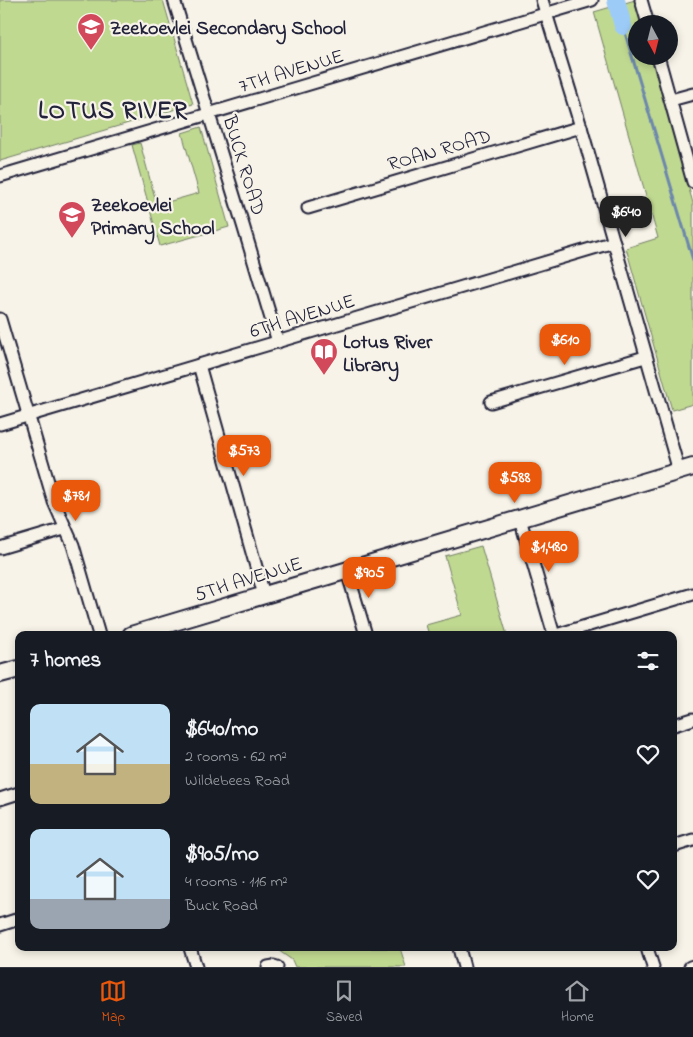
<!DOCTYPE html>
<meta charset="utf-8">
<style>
body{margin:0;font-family:"Indie Flower",sans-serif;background:#20242c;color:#f1f3f6;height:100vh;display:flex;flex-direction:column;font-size:19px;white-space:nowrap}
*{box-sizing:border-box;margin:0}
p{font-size:16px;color:#9ea1a6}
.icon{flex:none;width:28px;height:28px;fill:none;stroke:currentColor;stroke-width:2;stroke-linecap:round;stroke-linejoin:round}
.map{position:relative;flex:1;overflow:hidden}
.panel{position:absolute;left:15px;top:631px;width:662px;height:320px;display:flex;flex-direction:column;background:#171b24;border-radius:10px;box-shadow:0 2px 8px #0003}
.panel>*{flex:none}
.needle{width:32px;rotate:173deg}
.tools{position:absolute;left:628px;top:15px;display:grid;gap:10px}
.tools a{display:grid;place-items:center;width:50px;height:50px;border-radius:50%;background:#171b24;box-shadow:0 2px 8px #0003;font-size:25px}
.price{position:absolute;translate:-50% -42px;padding:0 11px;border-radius:10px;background:#ea580c;color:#fff;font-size:16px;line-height:32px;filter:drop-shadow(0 1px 2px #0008)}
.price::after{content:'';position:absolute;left:50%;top:30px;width:15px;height:11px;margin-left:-8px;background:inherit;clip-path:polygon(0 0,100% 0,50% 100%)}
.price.selected{background:#222;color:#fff}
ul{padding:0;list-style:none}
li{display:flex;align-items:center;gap:15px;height:125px;padding:0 15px}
li span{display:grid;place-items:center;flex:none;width:140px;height:100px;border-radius:10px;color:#555}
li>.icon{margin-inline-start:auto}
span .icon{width:60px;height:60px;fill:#fffc;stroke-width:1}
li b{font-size:21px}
h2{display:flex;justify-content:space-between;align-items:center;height:60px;padding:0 15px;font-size:21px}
.menu{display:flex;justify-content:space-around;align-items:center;height:70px;border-top:1px solid #363941;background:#171b24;font-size:14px;color:#9ea1a6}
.menu a{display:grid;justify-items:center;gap:2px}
.menu .selected{color:#ea580c}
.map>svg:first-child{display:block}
.green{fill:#c0d990;stroke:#717e66}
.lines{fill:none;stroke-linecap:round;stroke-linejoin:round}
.stream{stroke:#6c87ac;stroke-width:3}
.river{stroke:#9dcbf7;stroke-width:18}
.street-casing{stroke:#22223b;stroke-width:15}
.secondary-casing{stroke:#22223b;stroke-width:20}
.street{stroke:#f7f3e8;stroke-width:11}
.secondary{stroke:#f7f3e8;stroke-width:16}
.labels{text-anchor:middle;stroke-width:4.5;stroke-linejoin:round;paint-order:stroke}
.poi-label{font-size:20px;font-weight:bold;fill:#22223b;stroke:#f7f3e8;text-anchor:start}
.street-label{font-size:20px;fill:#22223b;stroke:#f7f3e8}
.district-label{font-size:25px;font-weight:bold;letter-spacing:1px;fill:#22223b;stroke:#f7f3e8}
</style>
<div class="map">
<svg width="693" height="967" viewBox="0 0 693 967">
<rect width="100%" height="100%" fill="#f7f3e8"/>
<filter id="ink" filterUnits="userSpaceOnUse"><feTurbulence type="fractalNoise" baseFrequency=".02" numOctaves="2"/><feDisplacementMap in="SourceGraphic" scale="10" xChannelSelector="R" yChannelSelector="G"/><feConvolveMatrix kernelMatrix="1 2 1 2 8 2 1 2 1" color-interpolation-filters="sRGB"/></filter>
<g filter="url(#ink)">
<!-- green -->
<g class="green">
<path d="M0,0H163L193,104L0,161Z"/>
<path d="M635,0L641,24H636V56H651L693,203V404L672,410L626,248L658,238L594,12Z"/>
<path d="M201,127L229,227L160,246L132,145L140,143L157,205L199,193L182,133Z"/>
<path d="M481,546L507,635H429L426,625L462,615L445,556Z"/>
<path d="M275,948H400L406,967H295L292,960Z"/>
</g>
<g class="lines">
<!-- stream -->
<path class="stream" d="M623,26L693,260"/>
<!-- river -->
<path class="river" d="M616,0L623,26"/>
<defs>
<g id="street">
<path d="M174,0L243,225L278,342"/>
<path d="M542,0L581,127L679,471"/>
<path d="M641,0L648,24"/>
<path d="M658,56L693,182"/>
<path d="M671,100L693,94"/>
<path d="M0,176L592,0"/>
<path d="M308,208L581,127"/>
<path d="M0,319L54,502L73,545L99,635"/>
<path d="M199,365L264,595"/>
<path d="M491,402L645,357"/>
<path d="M0,424L614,242"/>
<path d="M520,519L554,635"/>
<path d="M0,548L64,529"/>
<path d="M347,571L366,635"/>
<path d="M556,635L693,594"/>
<path d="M674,725L693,719"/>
<path d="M0,799L19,793"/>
<path d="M674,846L693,840"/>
<path d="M0,925L19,919"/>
<path d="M190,948L196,967"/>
<path d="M459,948L464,967"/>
<path d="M647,948L653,967"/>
<path d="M268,967L274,966L277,967"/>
<path d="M690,967L693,966"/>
</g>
<g id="secondary">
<path d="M131,635L693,467"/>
<path d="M0,674L19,669"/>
</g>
</defs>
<!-- street casing -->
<use href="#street" class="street-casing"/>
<!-- secondary casing -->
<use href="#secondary" class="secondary-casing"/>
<!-- street -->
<use href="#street" class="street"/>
<!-- secondary -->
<use href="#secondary" class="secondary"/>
</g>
</g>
<!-- icons -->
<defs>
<symbol id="school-pin" viewBox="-11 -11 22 30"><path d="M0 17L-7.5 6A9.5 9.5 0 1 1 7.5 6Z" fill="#d1495b" stroke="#f7f3e8"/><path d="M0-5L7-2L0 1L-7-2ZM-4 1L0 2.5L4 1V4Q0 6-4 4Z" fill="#fff"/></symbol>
<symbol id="library-pin" viewBox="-11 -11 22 30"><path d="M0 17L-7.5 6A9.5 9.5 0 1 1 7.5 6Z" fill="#d1495b" stroke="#f7f3e8"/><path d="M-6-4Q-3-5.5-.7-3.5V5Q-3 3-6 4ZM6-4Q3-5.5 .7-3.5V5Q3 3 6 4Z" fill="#fff"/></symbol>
</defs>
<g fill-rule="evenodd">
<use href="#school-pin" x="75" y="11" width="32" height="43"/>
<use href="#school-pin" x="56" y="199" width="32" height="43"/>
<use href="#library-pin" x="308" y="336" width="32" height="43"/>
</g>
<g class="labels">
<!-- poi labels -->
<g class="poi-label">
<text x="110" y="34">Zeekoevlei Secondary School</text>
<text x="91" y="211">Zeekoevlei<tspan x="91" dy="23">Primary School</tspan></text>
<text x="343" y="348">Lotus River<tspan x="343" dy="23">Library</tspan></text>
</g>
<!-- street labels -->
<g class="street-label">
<text transform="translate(291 70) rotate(-17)" y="7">7TH AVENUE</text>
<text transform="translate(439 149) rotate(-16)" y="7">ROAN ROAD</text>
<text transform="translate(245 165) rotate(73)" y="7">BUCK ROAD</text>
<text transform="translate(302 315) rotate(-17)" y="7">6TH AVENUE</text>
<text transform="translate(248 578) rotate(-17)" y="7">5TH AVENUE</text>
</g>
<!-- district labels -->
<g class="district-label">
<text x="113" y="118">LOTUS RIVER</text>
</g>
</g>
</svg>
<div class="tools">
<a><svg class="needle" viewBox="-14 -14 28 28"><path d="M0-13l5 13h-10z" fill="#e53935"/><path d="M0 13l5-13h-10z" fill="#9ea1a6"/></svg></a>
</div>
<b class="price selected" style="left:626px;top:238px">$640</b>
<b class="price" style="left:565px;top:366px">$610</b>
<b class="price" style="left:244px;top:477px">$573</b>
<b class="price" style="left:515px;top:504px">$588</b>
<b class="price" style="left:76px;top:522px">$781</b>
<b class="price" style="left:549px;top:573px">$1,480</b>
<b class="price" style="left:369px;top:599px">$905</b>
<section class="panel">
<h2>7 homes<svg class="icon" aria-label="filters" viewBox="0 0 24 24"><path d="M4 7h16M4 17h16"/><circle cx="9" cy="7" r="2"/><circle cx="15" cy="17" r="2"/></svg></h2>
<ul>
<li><span style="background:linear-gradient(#bfe0f5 60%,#c2b280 0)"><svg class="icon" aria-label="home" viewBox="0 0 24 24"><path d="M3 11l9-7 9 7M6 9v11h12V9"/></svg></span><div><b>$640/mo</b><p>2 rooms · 62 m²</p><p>Wildebees Road</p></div><svg class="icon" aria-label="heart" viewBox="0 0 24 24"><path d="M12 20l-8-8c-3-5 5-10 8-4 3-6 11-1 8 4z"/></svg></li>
<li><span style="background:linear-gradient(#bfe0f5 70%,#9aa5b1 0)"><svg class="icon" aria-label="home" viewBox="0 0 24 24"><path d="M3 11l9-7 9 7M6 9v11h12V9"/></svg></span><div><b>$905/mo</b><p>4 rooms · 116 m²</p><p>Buck Road</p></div><svg class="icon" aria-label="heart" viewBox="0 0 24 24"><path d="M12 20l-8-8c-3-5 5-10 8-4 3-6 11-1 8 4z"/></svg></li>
</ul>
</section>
</div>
<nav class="menu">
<a class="selected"><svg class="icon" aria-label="map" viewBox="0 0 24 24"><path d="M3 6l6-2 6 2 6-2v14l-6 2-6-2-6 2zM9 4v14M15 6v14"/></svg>Map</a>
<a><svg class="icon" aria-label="saved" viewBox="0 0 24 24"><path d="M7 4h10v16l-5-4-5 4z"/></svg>Saved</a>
<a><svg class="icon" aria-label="home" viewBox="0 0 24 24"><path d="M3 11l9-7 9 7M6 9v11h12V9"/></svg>Home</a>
</nav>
